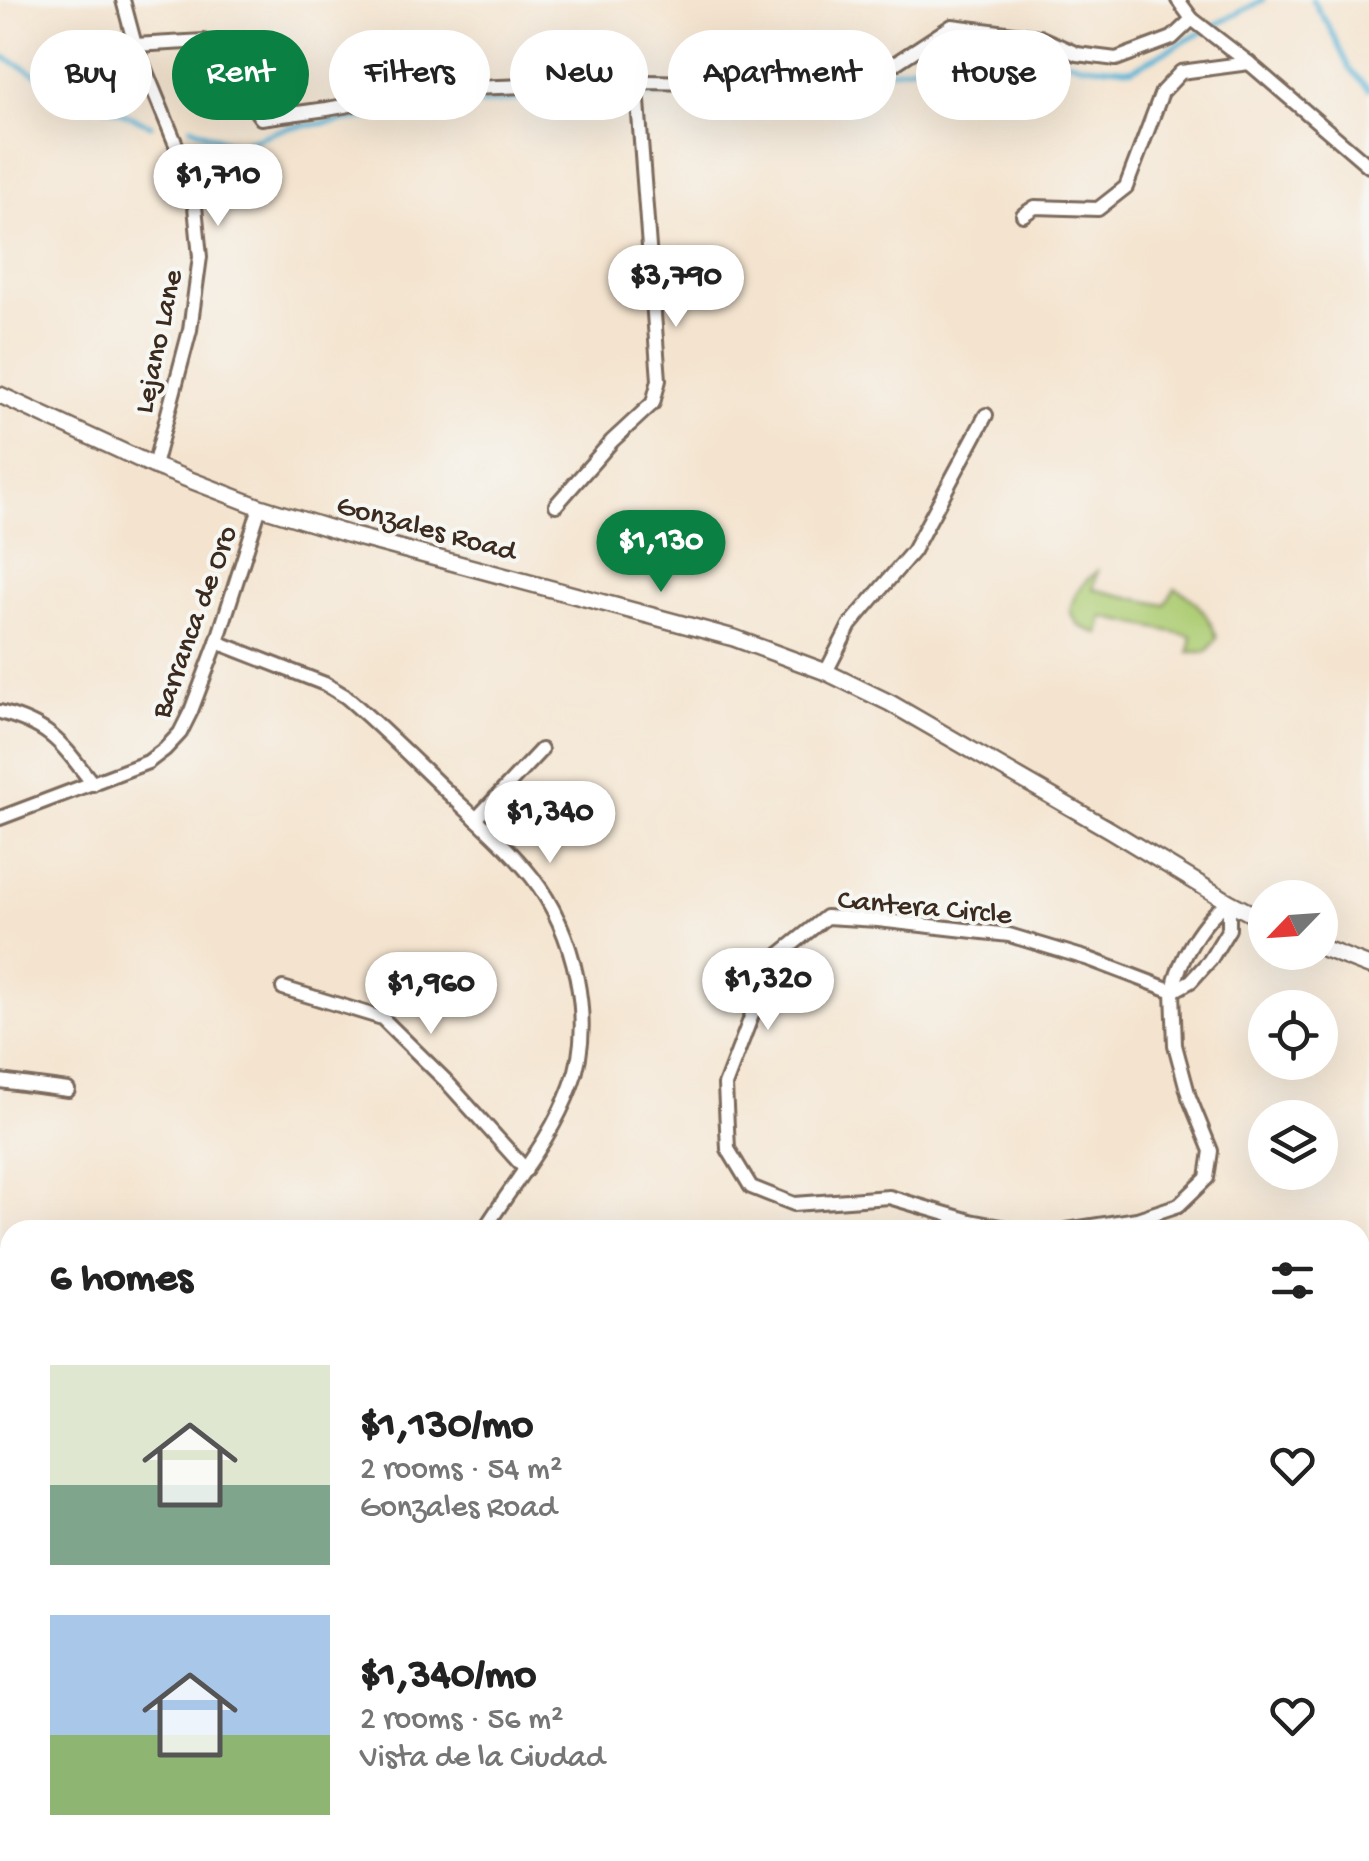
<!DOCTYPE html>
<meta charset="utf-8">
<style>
body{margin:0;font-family:"Gochi Hand",sans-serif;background:#f6f6f6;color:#222;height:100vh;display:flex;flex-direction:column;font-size:38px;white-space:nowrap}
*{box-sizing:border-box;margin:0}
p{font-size:32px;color:#767676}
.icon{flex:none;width:55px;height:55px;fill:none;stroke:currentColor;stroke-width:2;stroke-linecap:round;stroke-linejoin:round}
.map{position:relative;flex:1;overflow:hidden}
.drawer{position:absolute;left:0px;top:1220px;width:1370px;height:642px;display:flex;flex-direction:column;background:#fff;border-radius:30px 30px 0 0;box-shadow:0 10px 40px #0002}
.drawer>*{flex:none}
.top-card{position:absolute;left:30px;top:30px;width:1310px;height:90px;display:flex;gap:20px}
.needle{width:65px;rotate:245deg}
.buttons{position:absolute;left:1248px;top:880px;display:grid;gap:20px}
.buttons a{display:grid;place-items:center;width:90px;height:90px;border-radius:50%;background:#fff;box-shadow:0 10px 40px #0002;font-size:50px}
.price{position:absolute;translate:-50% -85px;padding:0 22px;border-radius:35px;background:#fff;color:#222;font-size:32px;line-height:65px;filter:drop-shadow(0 2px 5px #0008)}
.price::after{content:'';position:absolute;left:50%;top:60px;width:30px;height:22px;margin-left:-15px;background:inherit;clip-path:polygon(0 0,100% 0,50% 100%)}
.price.current{background:#0b8043;color:#fff}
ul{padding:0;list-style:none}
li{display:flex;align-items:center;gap:30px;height:250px;padding:0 50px}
li span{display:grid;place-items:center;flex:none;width:280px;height:200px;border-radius:0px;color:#555}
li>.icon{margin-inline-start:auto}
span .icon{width:120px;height:120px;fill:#fffc;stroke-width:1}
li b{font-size:42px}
h2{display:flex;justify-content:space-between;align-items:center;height:120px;padding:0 50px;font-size:42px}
.pill{padding:0 35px;border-radius:45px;background:#fff;box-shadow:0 10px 40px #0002;font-size:35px;line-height:90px}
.pill.current{background:#0b8043;color:#fff}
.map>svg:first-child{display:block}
.green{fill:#aecd75;stroke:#747c4a;stroke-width:2.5}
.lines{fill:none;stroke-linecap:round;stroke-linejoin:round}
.stream{stroke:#59b4d6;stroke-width:5}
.minor-casing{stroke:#7c6b5c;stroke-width:18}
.tertiary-casing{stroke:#7c6b5c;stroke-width:20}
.minor{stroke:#fff;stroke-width:12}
.tertiary{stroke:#fff;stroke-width:15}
.labels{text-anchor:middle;stroke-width:8;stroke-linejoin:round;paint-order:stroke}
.street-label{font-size:30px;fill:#3b2a1e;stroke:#f6f6f2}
</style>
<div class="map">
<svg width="1369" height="1861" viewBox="0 0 1369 1861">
<rect width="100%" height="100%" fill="#f6f6f2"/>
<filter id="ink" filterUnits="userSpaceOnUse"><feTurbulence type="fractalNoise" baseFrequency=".01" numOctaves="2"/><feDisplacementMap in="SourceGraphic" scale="20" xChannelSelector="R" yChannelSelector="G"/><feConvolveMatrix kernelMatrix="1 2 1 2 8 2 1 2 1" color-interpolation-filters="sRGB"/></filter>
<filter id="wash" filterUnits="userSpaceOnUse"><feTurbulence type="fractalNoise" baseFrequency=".0048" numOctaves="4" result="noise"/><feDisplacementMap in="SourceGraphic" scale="40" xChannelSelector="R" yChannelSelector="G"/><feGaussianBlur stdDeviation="2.25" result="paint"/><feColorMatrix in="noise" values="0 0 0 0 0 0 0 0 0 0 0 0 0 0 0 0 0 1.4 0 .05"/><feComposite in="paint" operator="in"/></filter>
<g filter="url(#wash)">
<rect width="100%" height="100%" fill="#f4e4cf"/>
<!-- green -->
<path class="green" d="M1097,571L1093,589L1165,605L1175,588C1195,597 1210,617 1217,638L1207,652H1189L1192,636L1103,617L1099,634L1079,626L1070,612C1073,593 1083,583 1097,571Z"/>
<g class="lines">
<!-- stream -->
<g class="stream">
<path d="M1312,0L1327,23L1349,68L1369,89"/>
<path d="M0,55L69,91L151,125"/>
<path d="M191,127L236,146L286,128L521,99L725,93L763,94L911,67L953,41L1019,46L1083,65L1132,69L1263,0"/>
</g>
</g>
</g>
<g filter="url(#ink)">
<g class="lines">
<defs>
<g id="minor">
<path d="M123,0L135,45L193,186L200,257L190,330L154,466"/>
<path d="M1178,0L1192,19L1249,63L1369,166"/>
<path d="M135,45L204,41L222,51L238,86L261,118L327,109L438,89L645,82L754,84L894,64L952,26L1039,37L1077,54L1116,59L1172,38L1192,19"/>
<path d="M1023,215L1035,207L1098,209L1126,187L1162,92L1181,72L1249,63"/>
<path d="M556,505L612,441L653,403L659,380L637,88"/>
<path d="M217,642L325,684L345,696C378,724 409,755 440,785C469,813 507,845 532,877C574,930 596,1022 571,1086C551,1140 514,1182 484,1230"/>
<path d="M826,672L850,625L913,551L986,415"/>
<path d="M0,712C52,726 61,743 93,784"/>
<path d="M0,818L148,762L165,749L180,733L191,711L217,642L260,507"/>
<path d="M476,819L541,750"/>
<path d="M283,988L382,1018L445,1080L526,1170"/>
<path d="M1173,991L1191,981L1210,960L1229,929V902"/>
<path d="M1173,991C1178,961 1203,918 1229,902"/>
<path d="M0,1081L68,1090"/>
<path d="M1017,1230L970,1221L889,1197L794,1204L751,1187L728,1149L725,1085L773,960L826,917L878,920L1009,935L1089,959L1173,991L1175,1045L1189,1097L1211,1151L1207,1178L1179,1205L1137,1219L1067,1230"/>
<path d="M0,1377L10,1381"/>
<path d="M0,1563L10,1568"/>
<path d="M1360,1633L1369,1634"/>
<path d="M0,1651L10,1661"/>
<path d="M1360,1778L1369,1781"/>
<path d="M209,1852L218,1861"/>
<path d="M790,1852L818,1861"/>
<path d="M1310,1852L1337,1861"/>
<path d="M883,1861L891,1852"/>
</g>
<g id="tertiary">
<path d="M0,395L154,466L260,507L354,536L734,638L826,672L890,703L1110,830L1229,902L1265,921"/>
<path d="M1320,947L1369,966"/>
</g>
</defs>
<!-- minor casing -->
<use href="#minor" class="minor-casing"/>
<!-- tertiary casing -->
<use href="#tertiary" class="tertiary-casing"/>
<!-- minor -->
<use href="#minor" class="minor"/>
<!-- tertiary -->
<use href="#tertiary" class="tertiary"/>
</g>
</g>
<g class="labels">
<!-- street labels -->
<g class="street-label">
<text transform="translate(156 341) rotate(-78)" y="10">Lejano Lane</text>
<text transform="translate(427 526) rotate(15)" y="10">Gonzales Road</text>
<text transform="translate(192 621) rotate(-70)" y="10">Barranca de Oro</text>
<text transform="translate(925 905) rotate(5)" y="10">Cantera Circle</text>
</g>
</g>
</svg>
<div class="buttons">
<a><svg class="needle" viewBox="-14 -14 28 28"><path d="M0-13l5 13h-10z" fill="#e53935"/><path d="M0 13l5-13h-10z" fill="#767676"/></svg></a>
<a><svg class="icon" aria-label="locate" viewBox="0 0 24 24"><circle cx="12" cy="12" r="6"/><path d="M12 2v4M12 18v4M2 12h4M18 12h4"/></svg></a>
<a><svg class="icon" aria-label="layers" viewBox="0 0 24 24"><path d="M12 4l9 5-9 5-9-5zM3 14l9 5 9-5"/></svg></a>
</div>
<b class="price" style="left:218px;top:229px">$1,710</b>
<b class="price" style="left:676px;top:330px">$3,790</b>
<b class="price current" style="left:661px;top:595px">$1,130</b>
<b class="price" style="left:550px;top:866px">$1,340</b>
<b class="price" style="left:768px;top:1033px">$1,320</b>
<b class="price" style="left:431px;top:1037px">$1,960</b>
<div class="top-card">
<a class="pill">Buy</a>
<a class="pill current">Rent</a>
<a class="pill">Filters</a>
<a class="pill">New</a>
<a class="pill">Apartment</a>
<a class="pill">House</a>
</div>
<section class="drawer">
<h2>6 homes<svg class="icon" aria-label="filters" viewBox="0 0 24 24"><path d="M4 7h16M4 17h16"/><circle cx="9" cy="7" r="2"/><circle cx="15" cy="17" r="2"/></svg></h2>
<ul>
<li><span style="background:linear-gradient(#dfe7d0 60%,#7fa58c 0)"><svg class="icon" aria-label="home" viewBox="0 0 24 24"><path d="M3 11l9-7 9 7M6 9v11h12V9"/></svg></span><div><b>$1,130/mo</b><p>2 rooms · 54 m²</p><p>Gonzales Road</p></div><svg class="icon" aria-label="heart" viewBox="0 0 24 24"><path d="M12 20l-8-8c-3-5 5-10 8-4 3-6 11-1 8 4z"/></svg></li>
<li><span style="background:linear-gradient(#a9c7e8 60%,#8fb573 0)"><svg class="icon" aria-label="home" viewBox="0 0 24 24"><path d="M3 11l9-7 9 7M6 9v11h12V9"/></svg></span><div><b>$1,340/mo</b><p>2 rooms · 56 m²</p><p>Vista de la Ciudad</p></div><svg class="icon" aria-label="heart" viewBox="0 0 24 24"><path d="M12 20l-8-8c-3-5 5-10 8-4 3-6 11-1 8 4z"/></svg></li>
</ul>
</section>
</div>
